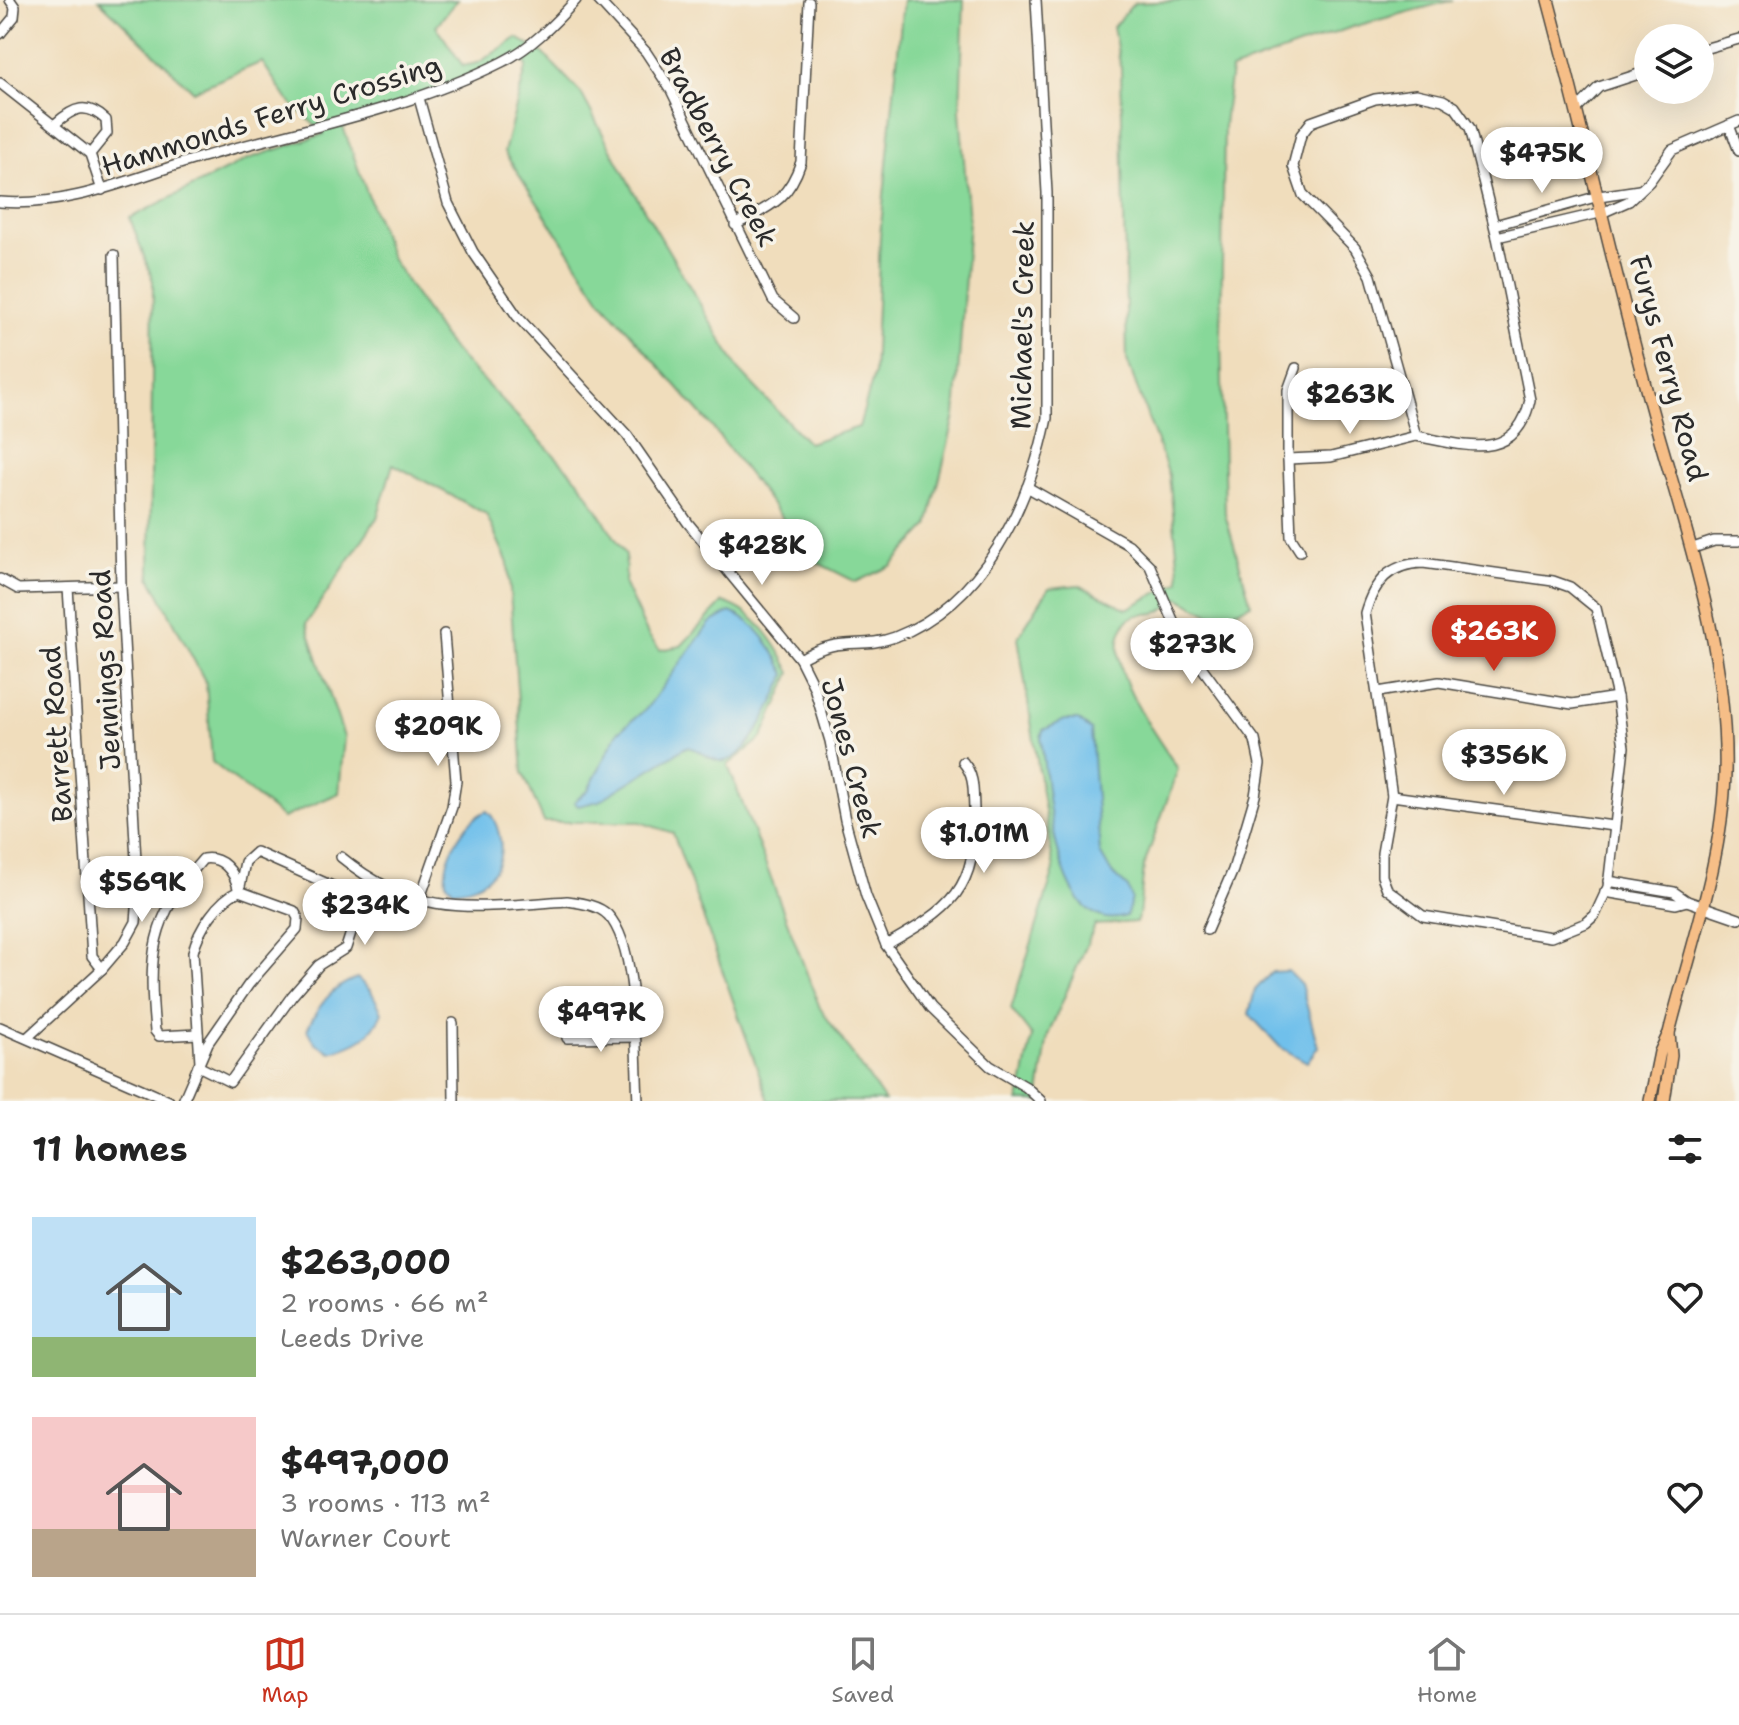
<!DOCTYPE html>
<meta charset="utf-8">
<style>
body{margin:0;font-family:"Shantell Sans",sans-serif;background:#f2f2f2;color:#222;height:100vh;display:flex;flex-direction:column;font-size:30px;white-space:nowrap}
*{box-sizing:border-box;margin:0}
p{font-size:26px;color:#767676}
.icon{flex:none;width:44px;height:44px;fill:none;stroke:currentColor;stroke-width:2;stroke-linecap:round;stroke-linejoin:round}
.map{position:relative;height:1101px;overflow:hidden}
.drawer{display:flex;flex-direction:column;background:#fff;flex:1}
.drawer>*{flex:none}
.fabs{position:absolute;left:1634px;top:24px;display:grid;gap:16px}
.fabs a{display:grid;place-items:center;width:80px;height:80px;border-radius:50%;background:#fff;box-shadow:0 8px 32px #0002;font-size:40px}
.price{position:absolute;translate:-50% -68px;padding:0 18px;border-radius:28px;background:#fff;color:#222;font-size:26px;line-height:52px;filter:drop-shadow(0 2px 4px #0008)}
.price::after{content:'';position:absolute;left:50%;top:48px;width:24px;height:18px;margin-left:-12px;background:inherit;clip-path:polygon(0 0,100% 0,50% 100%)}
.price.selected{background:#c8321e;color:#fff}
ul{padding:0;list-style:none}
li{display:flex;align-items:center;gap:24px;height:200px;padding:0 32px}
li span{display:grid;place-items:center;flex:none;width:224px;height:160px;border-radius:0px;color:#555}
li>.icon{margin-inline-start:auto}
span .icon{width:96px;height:96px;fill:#fffc;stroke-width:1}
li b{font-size:34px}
h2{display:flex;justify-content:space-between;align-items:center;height:96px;padding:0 32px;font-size:34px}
.menu{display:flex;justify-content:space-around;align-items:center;height:112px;border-top:2px solid #e0e0e0;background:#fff;font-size:22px;color:#767676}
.menu a{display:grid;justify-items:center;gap:4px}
.menu .selected{color:#c8321e}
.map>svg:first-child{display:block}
.green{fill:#87d899;stroke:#598262;stroke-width:2}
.water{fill:#70c0eb;stroke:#4e768b;stroke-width:2}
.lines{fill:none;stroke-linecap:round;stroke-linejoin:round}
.minor-casing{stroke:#494641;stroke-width:12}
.major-casing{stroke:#494641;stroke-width:14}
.minor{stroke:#fff;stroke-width:9}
.major{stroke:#f6be87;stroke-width:11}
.labels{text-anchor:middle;stroke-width:7;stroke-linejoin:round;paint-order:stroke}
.street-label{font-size:28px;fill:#2b2b2b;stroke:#f7f3e8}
</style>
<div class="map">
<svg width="1739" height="1101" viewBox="0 0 1739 1101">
<rect width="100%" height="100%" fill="#f7f3e8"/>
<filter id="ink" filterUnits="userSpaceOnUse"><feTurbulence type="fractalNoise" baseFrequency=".0125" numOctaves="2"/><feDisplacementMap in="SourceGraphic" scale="16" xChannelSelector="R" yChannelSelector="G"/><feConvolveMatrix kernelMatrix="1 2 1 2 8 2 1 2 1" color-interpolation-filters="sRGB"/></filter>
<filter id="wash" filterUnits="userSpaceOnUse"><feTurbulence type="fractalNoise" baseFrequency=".006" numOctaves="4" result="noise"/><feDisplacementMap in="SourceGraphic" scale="32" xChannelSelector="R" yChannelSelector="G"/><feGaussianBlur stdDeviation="1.8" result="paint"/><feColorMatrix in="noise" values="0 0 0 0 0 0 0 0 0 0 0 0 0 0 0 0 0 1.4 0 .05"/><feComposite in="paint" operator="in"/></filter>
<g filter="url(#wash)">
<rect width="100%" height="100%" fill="#f0ddbc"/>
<!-- green -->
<g class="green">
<path d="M99,0H457L436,26L463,66L478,63L517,38L543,53L581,93L635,194L739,370L808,443L859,427L874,374L880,236L903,0H964L960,111L969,221L955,416L928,526L891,566L856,582L816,562L709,423L601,300L504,152L527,65L519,59L399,109L343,127L391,258L448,344L579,481L626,555L625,585L648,635L660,650L681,646L723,602C758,613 776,643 791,673L762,738L728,765L820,1008L885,1101H769L673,833L640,822H544L523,773L508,563L486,514L393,464L377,518L306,624L344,737L339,793L283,818L212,762L206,683L150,577L153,281L130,218L248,159L324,134L287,99L262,62L193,91Z"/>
<path d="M1203,0H1453L1352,27L1231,70L1224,124L1221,338L1225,514L1251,604L1219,619L1179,598C1173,602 1166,609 1159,612C1147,616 1133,611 1125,624C1099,664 1157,736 1178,769L1144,866L1139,916L1136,922L1095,925L1048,1035L1038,1101H1019L1032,1036L1011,1009L1054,870L1018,637L1049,588L1079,585L1127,609L1180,581L1169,475L1127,360L1121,69L1113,27L1134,3Z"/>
</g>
<!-- water -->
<g class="water">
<path d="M730,612C758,622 773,649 786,674C777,694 748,765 720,761C708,759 699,748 686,747L599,801L578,806L574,802L588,790L618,732L646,709L710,623Z"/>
<path d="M1065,720H1078L1091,730L1100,853L1111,872L1128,888L1132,899L1126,916C1053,940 1047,781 1041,738L1043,730Z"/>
<path d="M487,811C494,817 497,825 499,834C507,869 485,888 453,890L446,882C443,858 464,820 487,811Z"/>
<path d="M1288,971L1301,984L1318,1047L1307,1062L1280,1047L1249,1014L1255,990L1272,972Z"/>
<path d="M357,978L371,991L382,1012C372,1038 356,1044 331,1052L316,1044L307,1030C318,1006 331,987 357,978Z"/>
</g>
</g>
<g filter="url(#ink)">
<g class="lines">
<defs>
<g id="minor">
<path d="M598,0L646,52L671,90L773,300L794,318"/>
<path d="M0,34L14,17L15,7L10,0"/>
<path d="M1700,50L1739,39"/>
<path d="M0,83L90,154L102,190"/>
<path d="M1416,94L1443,100L1455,107L1470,128L1497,237L1530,400C1516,464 1465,445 1416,436L1371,276L1355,248L1303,195L1293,166L1301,135L1311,122L1375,99Z"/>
<path d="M419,98L448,203L473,252L517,316L627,435L688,523L800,659L814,687L830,741L845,820L866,896L886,945L930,1008L990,1066L1026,1087L1041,1101"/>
<path d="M1576,110L1599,87L1648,71"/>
<path d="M55,124C74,107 87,102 106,120L107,133L90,154"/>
<path d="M1729,125L1739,151"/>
<path d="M0,202C72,208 138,175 206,156C305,128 409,109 502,62C531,48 555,23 576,0"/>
<path d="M735,225C770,206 788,201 801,162L809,2"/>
<path d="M1495,225L1599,196L1639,190"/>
<path d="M1497,237L1604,212L1629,201L1649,182L1672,150L1739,121"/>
<path d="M1296,368L1288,390V459L1291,537L1300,551"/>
<path d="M1288,459L1331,457L1416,436"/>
<path d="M1027,487L1129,545L1150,566L1181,639L1255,740L1260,764L1255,796L1233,870L1207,930"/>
<path d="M1693,548L1714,541H1739"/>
<path d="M1423,563L1553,581L1570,587L1596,608L1617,697L1624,747L1608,887L1595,915L1586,923L1551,937L1423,916L1387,889L1382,876V853L1392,796L1365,613C1374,582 1389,564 1423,563Z"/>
<path d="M0,579L18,589L121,586"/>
<path d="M68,588L92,956L102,969"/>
<path d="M800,659C841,634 860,650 895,637C984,603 1029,505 1047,418V193L1036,0"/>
<path d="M1378,692L1439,682L1572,704L1617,697"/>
<path d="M1392,796L1613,826"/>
<path d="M341,857C418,920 475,907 567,901C581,903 598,905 608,915C639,948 635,1054 638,1101"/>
<path d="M1608,881L1674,892L1687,901L1739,919"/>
<path d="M1605,892L1676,904L1687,901"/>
<path d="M419,901L452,807L456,781L444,634"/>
<path d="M886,945C951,908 978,891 974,809C973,791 975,776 963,762"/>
<path d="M453,1023L454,1101"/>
<path d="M0,1027L169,1101"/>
<path d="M198,1034L159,1036L155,1031C148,956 150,918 203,859C222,856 234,871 238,888"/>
<path d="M28,1037L102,969L125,942L136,922L138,897L121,586L114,255"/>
<path d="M567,1038L635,1037"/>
<path d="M198,1066L230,1082L292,996L319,965L346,948L353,926L354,904L348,893L256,852L245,862L239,891"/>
<path d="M183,1101L208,1043L249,984L297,929L298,918L294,911L239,891C218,900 198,930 193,952L200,1062"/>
</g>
<g id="major">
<path d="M1548,0C1586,142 1617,287 1657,429C1689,542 1728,654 1725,773C1723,858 1690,950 1669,1033L1660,1052L1650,1101"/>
<path d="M1664,1101L1671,1056L1669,1034"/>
</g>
</defs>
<!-- minor casing -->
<use href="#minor" class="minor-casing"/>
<!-- major casing -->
<use href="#major" class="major-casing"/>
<!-- minor -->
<use href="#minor" class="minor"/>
<!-- major -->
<use href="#major" class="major"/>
</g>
</g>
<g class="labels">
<!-- street labels -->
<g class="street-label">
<text transform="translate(271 115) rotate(-17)" y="10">Hammonds Ferry Crossing</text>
<text transform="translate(719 147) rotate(62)" y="10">Bradberry Creek</text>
<text transform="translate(1022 325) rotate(-89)" y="10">Michael's Creek</text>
<text transform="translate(1669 368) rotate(75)" y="10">Furys Ferry Road</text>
<text transform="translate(105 670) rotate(-93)" y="10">Jennings Road</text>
<text transform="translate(56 734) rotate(-94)" y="10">Barrett Road</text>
<text transform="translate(852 758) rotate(75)" y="10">Jones Creek</text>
</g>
</g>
</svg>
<div class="fabs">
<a><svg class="icon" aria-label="layers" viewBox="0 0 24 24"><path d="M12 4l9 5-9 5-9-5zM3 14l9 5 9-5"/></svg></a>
</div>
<b class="price" style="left:1542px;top:195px">$475K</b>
<b class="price" style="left:1350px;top:436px">$263K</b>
<b class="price" style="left:762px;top:587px">$428K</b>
<b class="price selected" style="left:1494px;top:673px">$263K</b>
<b class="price" style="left:1192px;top:686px">$273K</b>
<b class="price" style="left:438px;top:768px">$209K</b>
<b class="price" style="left:1504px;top:797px">$356K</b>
<b class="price" style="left:984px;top:875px">$1.01M</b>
<b class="price" style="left:142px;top:924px">$569K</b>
<b class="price" style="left:365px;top:947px">$234K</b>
<b class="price" style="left:601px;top:1054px">$497K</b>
</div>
<section class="drawer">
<h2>11 homes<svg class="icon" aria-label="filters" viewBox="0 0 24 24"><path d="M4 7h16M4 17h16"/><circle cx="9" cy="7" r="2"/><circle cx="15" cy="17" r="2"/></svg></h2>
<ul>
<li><span style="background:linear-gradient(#bfe0f5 75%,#8fb573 0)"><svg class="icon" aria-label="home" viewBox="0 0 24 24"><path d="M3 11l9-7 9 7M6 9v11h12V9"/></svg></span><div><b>$263,000</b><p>2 rooms · 66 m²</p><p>Leeds Drive</p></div><svg class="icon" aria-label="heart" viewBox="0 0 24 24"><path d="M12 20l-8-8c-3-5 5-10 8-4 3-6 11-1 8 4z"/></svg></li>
<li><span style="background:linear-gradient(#f6c9c9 70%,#b9a48a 0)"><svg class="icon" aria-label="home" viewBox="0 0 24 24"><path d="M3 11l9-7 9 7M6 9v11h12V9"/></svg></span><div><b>$497,000</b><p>3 rooms · 113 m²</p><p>Warner Court</p></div><svg class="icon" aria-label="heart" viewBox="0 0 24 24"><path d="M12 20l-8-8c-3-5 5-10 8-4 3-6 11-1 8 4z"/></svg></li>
</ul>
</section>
<nav class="menu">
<a class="selected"><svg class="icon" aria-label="map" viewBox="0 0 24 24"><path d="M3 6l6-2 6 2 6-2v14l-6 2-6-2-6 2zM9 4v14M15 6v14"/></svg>Map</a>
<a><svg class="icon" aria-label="saved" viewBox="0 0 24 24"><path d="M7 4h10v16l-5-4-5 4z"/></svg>Saved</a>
<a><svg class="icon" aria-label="home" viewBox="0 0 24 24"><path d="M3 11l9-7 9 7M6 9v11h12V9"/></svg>Home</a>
</nav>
